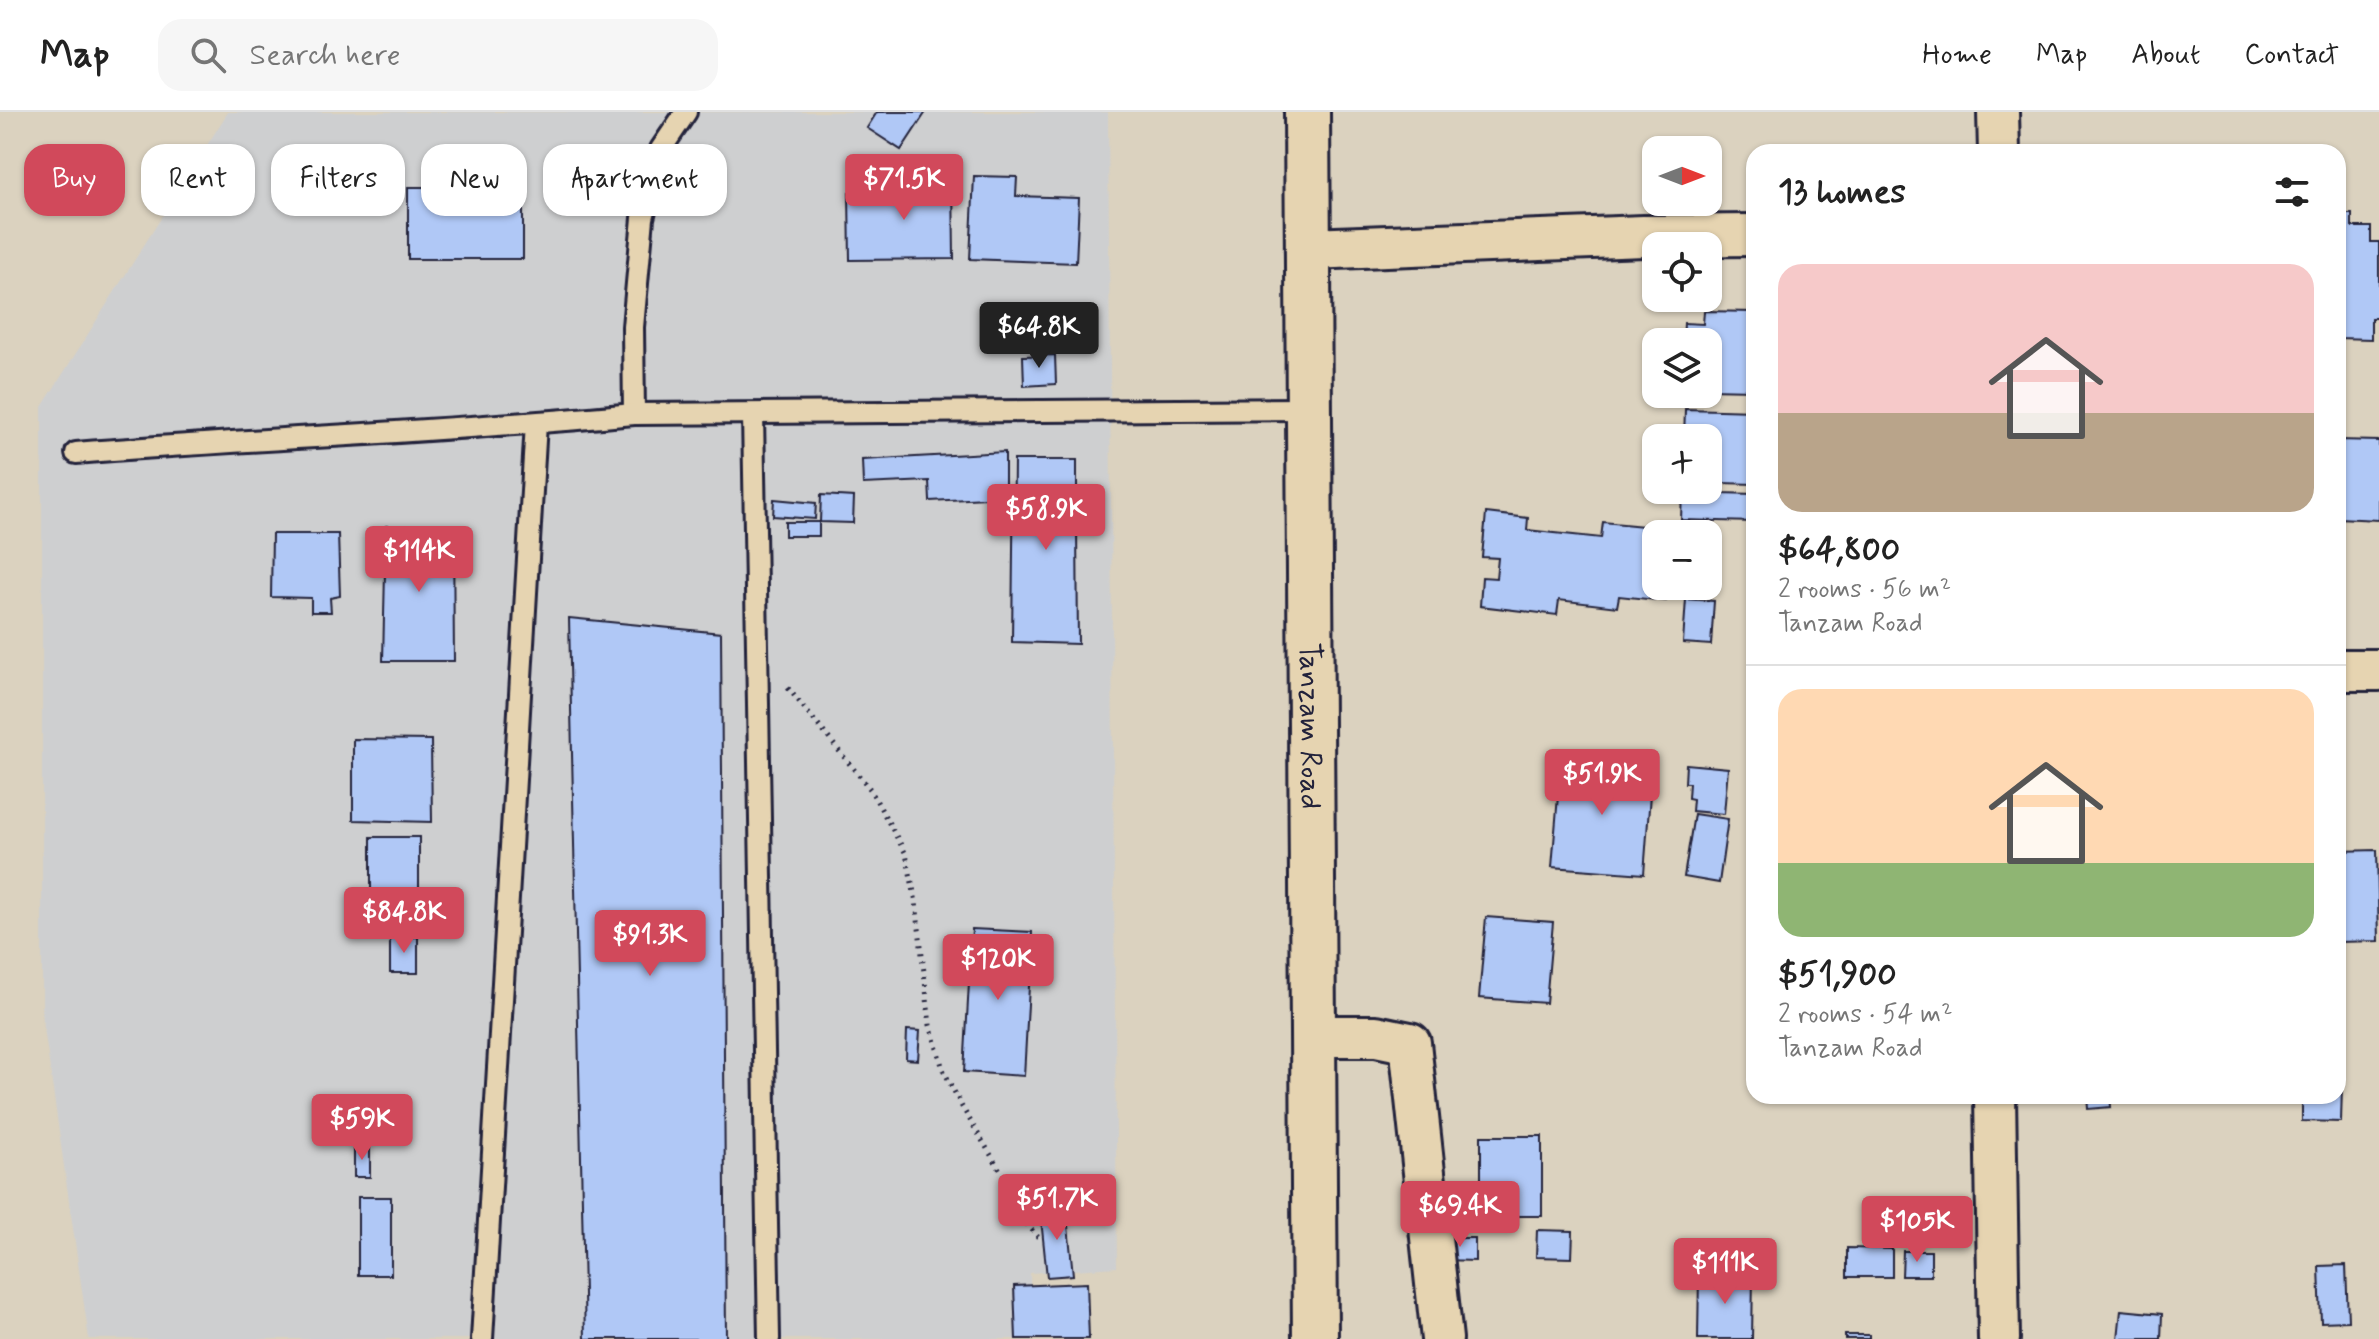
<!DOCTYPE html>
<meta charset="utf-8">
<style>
body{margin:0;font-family:Mynerve,sans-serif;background:#f6f6f6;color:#222;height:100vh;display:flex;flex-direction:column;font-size:30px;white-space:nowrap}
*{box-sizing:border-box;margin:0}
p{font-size:26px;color:#767676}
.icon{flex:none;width:44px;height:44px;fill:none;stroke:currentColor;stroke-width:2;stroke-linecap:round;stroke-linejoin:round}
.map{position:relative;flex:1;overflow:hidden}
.panel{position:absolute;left:1746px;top:32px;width:600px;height:960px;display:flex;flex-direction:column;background:#fff;border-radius:24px;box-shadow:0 2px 6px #0004}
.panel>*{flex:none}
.banner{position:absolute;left:24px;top:32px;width:760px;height:72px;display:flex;gap:16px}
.needle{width:52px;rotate:90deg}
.fabs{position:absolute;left:1642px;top:24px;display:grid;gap:16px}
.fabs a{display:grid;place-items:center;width:80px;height:80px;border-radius:16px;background:#fff;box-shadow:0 2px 6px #0004;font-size:40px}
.price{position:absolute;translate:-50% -68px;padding:0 18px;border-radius:8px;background:#d1495b;color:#fff;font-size:26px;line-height:52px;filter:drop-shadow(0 2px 4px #0008)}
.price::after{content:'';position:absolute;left:50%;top:48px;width:24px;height:18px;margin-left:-12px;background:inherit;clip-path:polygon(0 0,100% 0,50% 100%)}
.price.selected{background:#222;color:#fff}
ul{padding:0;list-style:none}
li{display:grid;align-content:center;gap:16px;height:424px;padding:0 32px}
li+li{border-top:2px solid #e0e0e0}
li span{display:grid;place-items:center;height:248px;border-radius:24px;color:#555}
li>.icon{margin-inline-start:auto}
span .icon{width:144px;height:144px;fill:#fffc;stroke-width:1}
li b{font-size:34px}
h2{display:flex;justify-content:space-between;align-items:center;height:96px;padding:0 32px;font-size:34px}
.pill{padding:0 28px;border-radius:24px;background:#fff;box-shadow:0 2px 6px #0004;font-size:28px;line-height:72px}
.pill.selected{background:#d1495b;color:#fff}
header{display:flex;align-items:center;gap:48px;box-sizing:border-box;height:112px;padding:0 40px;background:#fff;border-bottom:2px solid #e0e0e0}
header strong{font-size:38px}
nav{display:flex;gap:44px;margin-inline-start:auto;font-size:28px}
.search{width:560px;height:72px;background:#f6f6f6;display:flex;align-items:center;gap:20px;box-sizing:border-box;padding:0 28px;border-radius:24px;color:#767676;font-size:30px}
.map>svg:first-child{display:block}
.built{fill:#cecfd0}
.building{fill:#b0c8f6;stroke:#22223b;stroke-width:2}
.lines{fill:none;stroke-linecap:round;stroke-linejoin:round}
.service-casing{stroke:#22223b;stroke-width:26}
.minor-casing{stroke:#22223b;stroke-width:46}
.trunk-casing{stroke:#22223b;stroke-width:50}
.path{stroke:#22223b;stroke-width:5;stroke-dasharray:2 6;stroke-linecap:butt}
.service{stroke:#e6d4b1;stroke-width:20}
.minor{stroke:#e6d4b1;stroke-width:40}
.trunk{stroke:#e6d4b1;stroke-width:44}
.labels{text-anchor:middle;stroke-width:8;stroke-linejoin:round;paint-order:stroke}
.street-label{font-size:30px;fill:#22223b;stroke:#e6d4b1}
</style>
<header>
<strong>Map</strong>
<div class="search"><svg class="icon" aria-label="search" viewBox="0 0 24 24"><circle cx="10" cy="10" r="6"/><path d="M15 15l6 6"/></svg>Search here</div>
<nav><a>Home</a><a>Map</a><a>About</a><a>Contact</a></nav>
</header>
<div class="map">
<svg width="2379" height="1227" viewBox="0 0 2379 1227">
<rect width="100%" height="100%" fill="#dbd2bf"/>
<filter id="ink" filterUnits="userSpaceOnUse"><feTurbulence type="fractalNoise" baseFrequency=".0125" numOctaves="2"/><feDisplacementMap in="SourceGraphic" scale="16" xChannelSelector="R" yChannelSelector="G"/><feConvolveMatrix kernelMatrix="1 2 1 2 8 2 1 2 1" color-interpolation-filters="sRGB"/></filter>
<g filter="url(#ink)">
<!-- built -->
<path class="built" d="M228,0H1108L1117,1155L1030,1161L1031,1227H89L42,902V295Z"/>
<!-- building -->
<g class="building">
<path d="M877,0H926L901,38L867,16Z"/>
<path d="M974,64L1017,65L1016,84L1079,86L1076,151L970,147Z"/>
<path d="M953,65L954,147L850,148L849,80L907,79V66Z"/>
<rect x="408" y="75" width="115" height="72"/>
<path d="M2338,102H2352V115H2371V130H2379V206H2371V227L2338,226Z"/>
<path d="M1704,199L1754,200V278L1708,277V230H1683L1684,211L1703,212Z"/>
<path d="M1055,243L1056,272L1024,274L1023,244Z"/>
<path d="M1685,297L1754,299V372L1722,371L1721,381L1754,382V410L1681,408L1682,378H1708V326H1684Z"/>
<path d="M2338,328L2379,329V408L2338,406Z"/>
<path d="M1005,340V385L930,389L929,369L863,372L862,348Z"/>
<path d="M1014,348H1077V394H1084V413H1077L1078,532L1012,530Z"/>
<path d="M821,383L854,385L853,411L820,410Z"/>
<path d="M774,387L816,391L815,407L773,404Z"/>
<path d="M1486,401L1528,406L1527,418L1601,426L1603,410L1674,417L1673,422H1656V474H1668L1666,489L1619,484L1617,495L1559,488L1557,503L1480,494L1482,465L1496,466L1498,446L1482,445Z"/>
<rect x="785" y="410" width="34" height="14"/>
<path d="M386,414H453L454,549H383Z"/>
<path d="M272,422H338L340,484L330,486L331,500H311V486L271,485Z"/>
<path d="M1686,487L1714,489L1711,533L1683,531Z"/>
<path d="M569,506L721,521L726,1227H585Z"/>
<path d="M353,627L431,628L432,710L353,708Z"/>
<path d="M1561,648L1652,656L1644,762L1552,755Z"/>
<path d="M1686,652L1728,656L1724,702L1692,699L1693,687L1688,686L1689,671H1685Z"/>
<path d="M1694,702L1728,707L1719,771L1684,765Z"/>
<rect x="371" y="725" width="48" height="69"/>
<path d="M2377,738L2379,829L2338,830V739Z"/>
<path d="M1486,805L1553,810L1546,891L1479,886Z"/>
<path d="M972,817L1032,820L1024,964L964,960Z"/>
<rect x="390" y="825" width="28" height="36"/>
<path d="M907,918L920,919L918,948L906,947Z"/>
<path d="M2338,939H2343L2341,1010L2302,1009V984H2338Z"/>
<path d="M2087,984H2110L2111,995L2088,997Z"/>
<rect x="1481" y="1024" width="61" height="80"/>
<rect x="354" y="1035" width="16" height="30"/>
<rect x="358" y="1085" width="33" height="78"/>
<path d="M1066,1094L1073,1163L1047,1165L1040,1097Z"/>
<path d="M1537,1118L1573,1119L1572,1146L1536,1145Z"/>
<path d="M1445,1126H1475V1149L1444,1148Z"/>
<path d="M1847,1136L1892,1137V1165H1847Z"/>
<path d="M1903,1139H1931V1164H1902Z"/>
<path d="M2346,1153L2348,1209L2321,1210L2319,1154Z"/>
<path d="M1699,1161L1753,1162L1752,1227H1698Z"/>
<path d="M1087,1171L1089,1227H1016L1014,1174Z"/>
<path d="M2121,1198L2162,1202L2161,1227H2118Z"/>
<rect x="1845" y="1223" width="24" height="4"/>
</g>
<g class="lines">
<defs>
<g id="service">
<path d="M634,302L633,215L643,106L661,37L686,0"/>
<path d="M753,303L769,1227"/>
<path d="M76,341C262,326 448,320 634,302L1310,297"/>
<path d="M482,1227L536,311"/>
</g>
<g id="minor">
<path d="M1998,0L1999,40"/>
<path d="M1310,137L1644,124L1754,123"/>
<path d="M2338,558H2379"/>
<path d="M1314,924H1376L1410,931L1442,1227"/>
<path d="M1995,984L1999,1227"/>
</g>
<g id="trunk">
<path id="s1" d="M1307,0L1315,1227"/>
</g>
</defs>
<!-- service casing -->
<use href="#service" class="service-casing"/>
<!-- minor casing -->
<use href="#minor" class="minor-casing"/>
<!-- trunk casing -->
<use href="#trunk" class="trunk-casing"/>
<!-- path -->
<path class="path" d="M788,576L870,677L906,742L916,790L930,913L943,957L962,995L1003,1063L1008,1083L1014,1097L1038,1125"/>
<!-- service -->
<use href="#service" class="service"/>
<!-- minor -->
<use href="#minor" class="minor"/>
<!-- trunk -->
<use href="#trunk" class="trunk"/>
</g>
</g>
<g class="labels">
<!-- street labels -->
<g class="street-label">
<text dy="10" stroke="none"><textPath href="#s1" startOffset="614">Tanzam Road</textPath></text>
</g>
</g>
</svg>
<div class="fabs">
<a><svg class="needle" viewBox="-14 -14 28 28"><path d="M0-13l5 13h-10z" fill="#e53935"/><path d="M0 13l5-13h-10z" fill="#767676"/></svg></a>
<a><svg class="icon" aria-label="locate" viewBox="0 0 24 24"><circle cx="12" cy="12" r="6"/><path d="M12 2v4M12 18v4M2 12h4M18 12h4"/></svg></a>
<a><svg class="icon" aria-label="layers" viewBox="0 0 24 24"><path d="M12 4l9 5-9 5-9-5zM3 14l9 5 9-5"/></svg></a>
<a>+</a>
<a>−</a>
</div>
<b class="price" style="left:904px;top:110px">$71.5K</b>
<b class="price selected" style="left:1039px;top:258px">$64.8K</b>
<b class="price" style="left:1046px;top:440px">$58.9K</b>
<b class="price" style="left:419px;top:482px">$114K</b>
<b class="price" style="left:1602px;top:705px">$51.9K</b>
<b class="price" style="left:404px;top:843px">$84.8K</b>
<b class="price" style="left:650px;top:866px">$91.3K</b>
<b class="price" style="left:998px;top:890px">$120K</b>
<b class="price" style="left:362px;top:1050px">$59K</b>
<b class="price" style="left:1057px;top:1130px">$51.7K</b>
<b class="price" style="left:1460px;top:1137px">$69.4K</b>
<b class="price" style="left:1917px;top:1152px">$105K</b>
<b class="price" style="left:1725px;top:1194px">$111K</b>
<div class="banner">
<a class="pill selected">Buy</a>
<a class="pill">Rent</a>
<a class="pill">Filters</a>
<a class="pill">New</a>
<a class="pill">Apartment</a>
</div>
<section class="panel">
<h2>13 homes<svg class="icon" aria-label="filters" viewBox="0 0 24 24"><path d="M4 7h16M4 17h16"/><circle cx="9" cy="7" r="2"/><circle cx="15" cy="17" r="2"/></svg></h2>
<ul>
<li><span style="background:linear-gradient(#f6c9c9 60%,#b9a48a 0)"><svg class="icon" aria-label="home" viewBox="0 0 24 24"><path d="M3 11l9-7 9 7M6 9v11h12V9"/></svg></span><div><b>$64,800</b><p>2 rooms · 56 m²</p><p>Tanzam Road</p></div></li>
<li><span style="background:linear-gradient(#ffd9b3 70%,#8fb573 0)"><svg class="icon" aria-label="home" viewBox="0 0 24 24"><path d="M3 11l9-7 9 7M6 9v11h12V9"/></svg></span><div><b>$51,900</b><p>2 rooms · 54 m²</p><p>Tanzam Road</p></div></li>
</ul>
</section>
</div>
